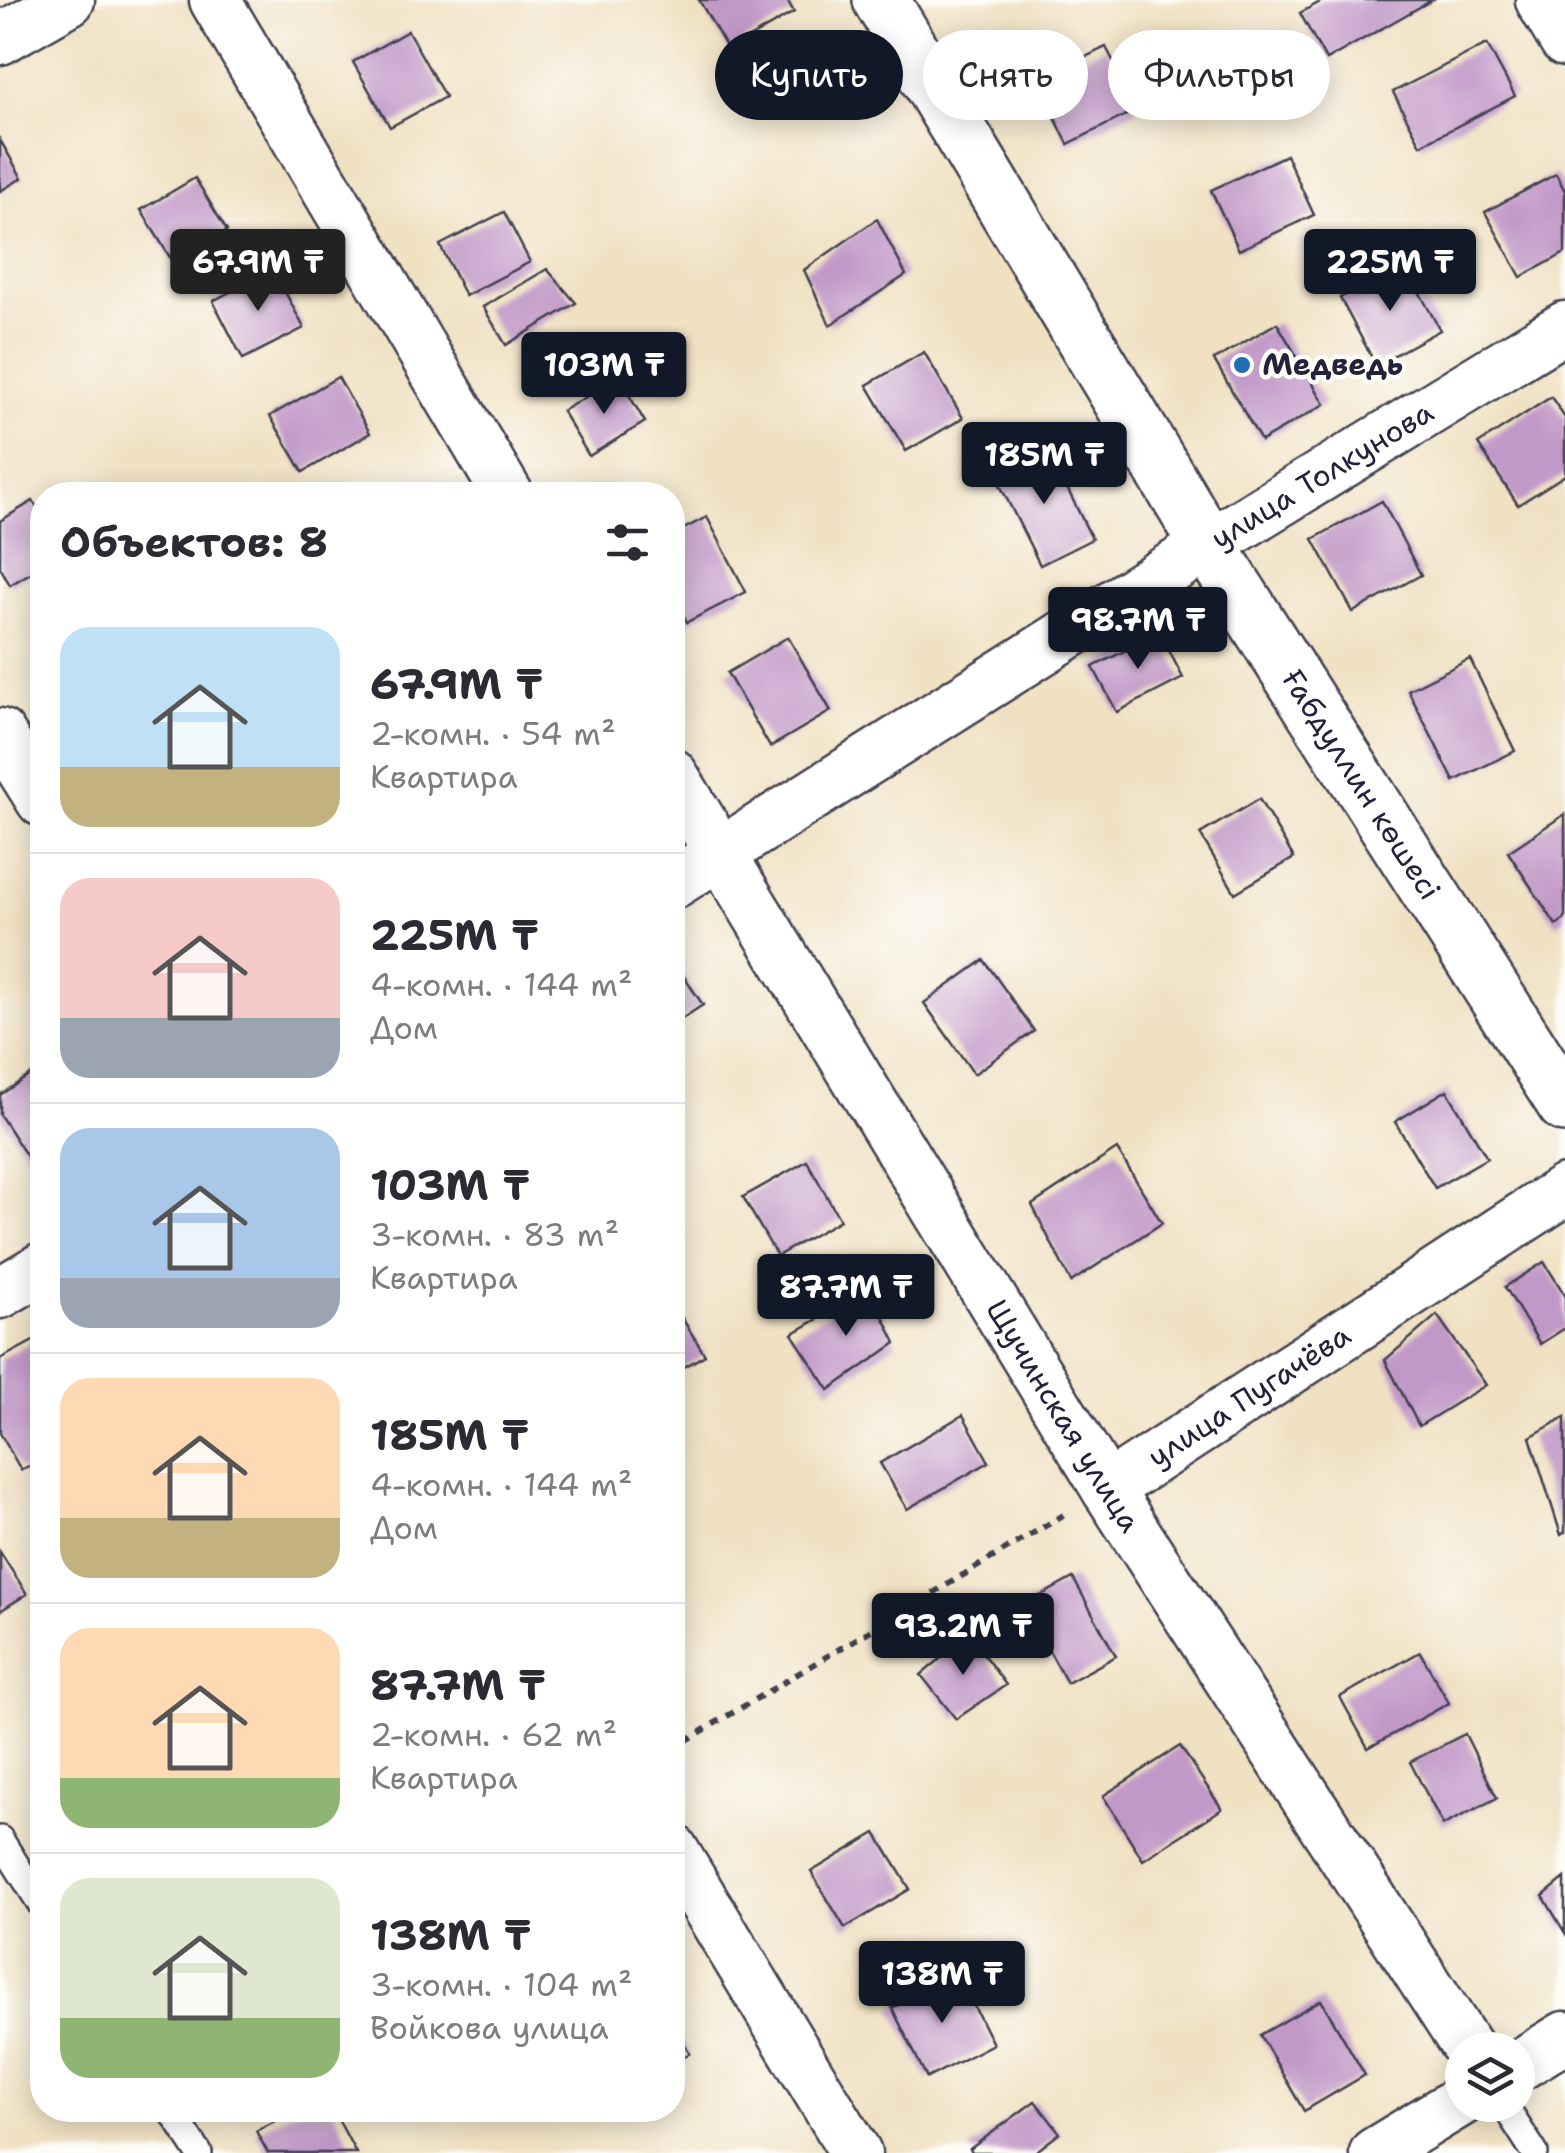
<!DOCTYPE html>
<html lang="ru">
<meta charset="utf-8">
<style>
body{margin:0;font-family:"Shantell Sans",sans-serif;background:#f7f7f7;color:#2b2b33;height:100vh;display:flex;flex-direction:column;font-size:38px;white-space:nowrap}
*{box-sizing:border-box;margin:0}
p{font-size:32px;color:#7c7c81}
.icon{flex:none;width:55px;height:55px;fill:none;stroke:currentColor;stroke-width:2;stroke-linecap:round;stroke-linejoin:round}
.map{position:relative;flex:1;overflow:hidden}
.drawer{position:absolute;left:30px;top:482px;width:655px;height:1640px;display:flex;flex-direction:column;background:#fff;border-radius:40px;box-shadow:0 5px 25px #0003}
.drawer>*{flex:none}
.banner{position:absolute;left:715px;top:30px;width:700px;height:90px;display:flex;gap:20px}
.buttons{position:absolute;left:1445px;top:2032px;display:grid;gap:20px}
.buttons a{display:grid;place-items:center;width:90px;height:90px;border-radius:50%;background:#fff;box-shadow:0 5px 25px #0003;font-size:50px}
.price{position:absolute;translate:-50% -85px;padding:0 22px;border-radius:10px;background:#111827;color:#fff;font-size:32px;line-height:65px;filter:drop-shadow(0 2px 5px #0008)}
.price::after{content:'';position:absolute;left:50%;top:60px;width:30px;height:22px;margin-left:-15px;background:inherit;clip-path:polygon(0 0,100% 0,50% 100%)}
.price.active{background:#222;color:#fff}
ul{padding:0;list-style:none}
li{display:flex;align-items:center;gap:30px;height:250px;padding:0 30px}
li+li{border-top:2px solid #e1e1e2}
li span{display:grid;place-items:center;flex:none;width:280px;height:200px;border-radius:30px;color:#555}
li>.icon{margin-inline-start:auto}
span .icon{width:120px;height:120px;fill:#fffc;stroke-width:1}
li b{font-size:42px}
h2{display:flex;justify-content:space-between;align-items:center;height:120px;padding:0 30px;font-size:42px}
.pill{padding:0 35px;border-radius:45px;background:#fff;box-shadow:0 5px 25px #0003;font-size:35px;line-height:90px}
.pill.active{background:#111827;color:#fff}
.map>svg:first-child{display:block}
.building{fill:#c199c8}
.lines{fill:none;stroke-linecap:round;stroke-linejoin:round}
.service-casing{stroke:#413f4f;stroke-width:30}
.minor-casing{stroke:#413f4f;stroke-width:55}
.tertiary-casing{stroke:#413f4f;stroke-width:60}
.path{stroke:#413f4f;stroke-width:6;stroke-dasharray:8 8;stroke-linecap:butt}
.service{stroke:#fff;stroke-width:25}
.minor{stroke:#fff;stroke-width:50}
.tertiary{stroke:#fff;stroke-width:55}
.poi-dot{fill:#1f6fb2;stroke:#fdfcf7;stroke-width:4}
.labels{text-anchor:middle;stroke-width:9;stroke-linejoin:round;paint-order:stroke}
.poi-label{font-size:30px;font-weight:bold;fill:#22223b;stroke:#fdfcf7;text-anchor:start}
.street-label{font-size:30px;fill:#22223b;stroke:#fdfcf7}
</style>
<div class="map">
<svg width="1565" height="2153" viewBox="0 0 1565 2153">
<rect width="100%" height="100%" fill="#fdfcf7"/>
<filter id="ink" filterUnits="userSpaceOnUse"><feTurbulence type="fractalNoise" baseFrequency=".01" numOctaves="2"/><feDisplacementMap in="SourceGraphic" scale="20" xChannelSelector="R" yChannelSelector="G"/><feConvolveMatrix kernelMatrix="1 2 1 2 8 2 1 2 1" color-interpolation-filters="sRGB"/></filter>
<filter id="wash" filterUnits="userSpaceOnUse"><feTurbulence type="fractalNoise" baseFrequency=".0048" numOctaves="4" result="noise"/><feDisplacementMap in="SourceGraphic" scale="40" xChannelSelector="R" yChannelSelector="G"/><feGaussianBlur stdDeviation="2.25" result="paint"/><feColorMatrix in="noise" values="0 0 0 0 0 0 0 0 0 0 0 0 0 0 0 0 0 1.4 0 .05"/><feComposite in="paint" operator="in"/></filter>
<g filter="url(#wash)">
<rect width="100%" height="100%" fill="#f0e1c3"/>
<g id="blocks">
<!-- building -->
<g class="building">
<path d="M699,0H787L794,12L728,50Z"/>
<path d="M1324,0H1432L1326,60L1300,13Z"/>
<path d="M408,31L445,97L390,127L353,62Z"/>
<path d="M1487,44L1515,96L1421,145L1393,92Z"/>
<path d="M1106,47L1138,109L1068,144L1037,81Z"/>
<path d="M0,140L22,178L0,191Z"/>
<path d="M1286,155L1314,215L1239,250L1211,190Z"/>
<path d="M1556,174L1565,191V253L1521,277L1485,212Z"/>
<path d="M195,178L227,231L174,264L141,210Z"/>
<path d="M504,212L530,262L465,296L440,245Z"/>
<path d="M877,219L906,275L830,325L804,270Z"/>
<path d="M1404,264L1440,330L1376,365L1340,298Z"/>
<path d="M273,269L304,328L243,359L213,301Z"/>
<path d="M547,269L576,303L506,345L483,307Z"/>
<path d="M1277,323L1325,404L1261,441L1214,360Z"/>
<path d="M924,352L963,418L906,451L867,385Z"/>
<path d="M338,377L370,433L303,472L270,416Z"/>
<path d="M619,378L645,422L589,456L562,411Z"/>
<path d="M1551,397L1565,418V475L1518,505L1478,444Z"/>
<path d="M1048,449L1092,539L1040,565L995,475Z"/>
<path d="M33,501L42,517V566L10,585L0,567V521Z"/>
<path d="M1382,501L1421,575L1353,612L1313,539Z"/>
<path d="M707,517L746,592L687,622L672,594V535Z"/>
<path d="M1160,633L1183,678L1117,712L1093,667Z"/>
<path d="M788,637L831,711L770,747L727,673Z"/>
<path d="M1470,659L1515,751L1454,781L1408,690Z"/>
<path d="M1259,799L1294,858L1235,893L1200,834Z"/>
<path d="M1565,814V919L1556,925L1508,852Z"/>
<path d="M672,959L703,1005L672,1025Z"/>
<path d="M984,960L1034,1031L974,1074L924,1003Z"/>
<path d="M42,1067V1180L0,1115V1095Z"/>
<path d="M1447,1090L1487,1158L1435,1188L1395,1122Z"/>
<path d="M1117,1149L1162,1223L1071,1282L1032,1205Z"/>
<path d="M807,1161L840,1220L777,1256L743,1197Z"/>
<path d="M1544,1262L1565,1295V1328L1540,1344L1505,1287Z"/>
<path d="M870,1289L896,1343L829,1390L792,1334Z"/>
<path d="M677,1310L705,1355L672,1374V1312Z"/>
<path d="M1437,1315L1486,1385L1419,1426L1385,1360Z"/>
<path d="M39,1338L42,1345V1460L21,1470L0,1433V1359Z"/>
<path d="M963,1415L989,1462L907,1509L880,1463Z"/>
<path d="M1565,1417V1532L1561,1535L1530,1437Z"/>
<path d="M0,1552L27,1594L0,1611Z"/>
<path d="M1073,1578L1116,1656L1067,1683L1024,1605Z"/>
<path d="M969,1635L1006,1685L956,1719L921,1675Z"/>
<path d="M1420,1652L1449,1703L1368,1748L1340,1697Z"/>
<path d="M1465,1734L1497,1798L1443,1825L1410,1762Z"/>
<path d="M1180,1746L1222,1809L1143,1860L1103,1796Z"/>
<path d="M876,1833L910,1889L845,1928L811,1872Z"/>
<path d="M1565,1878V1933L1543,1896Z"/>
<path d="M958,1975L993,2044L927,2078L892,2008Z"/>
<path d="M1321,2000L1365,2075L1304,2111L1260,2035Z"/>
<path d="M672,2024L690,2053L672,2064Z"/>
<path d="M1035,2101L1060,2133L1034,2153H972L970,2149Z"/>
<path d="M296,2110H333L356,2153H268L256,2131Z"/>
</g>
</g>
</g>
<g filter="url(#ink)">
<use href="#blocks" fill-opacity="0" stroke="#413f4f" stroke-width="2.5"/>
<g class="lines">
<defs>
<g id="service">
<path d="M0,1839L42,1906"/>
<path d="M1504,2105L1535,2153"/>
<path d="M171,2110L199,2153"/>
</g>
<g id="minor">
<path d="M215,0L508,495"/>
<path d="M1541,0L1565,41"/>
<path d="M0,39L69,0"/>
<path d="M0,734L42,801"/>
<path id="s1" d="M672,774L1107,1489L1469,2050"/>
<path id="s2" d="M672,884L1208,545L1565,327"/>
<path d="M0,1293L42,1268"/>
<path id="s3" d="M1107,1489L1565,1190"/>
<path d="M672,1849L856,2153"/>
<path d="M1518,2066L1565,2037"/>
<path d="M1375,2153L1462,2100"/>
</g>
<g id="tertiary">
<path id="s4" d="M881,0L1208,545L1565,1104"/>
</g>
</defs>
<!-- service casing -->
<use href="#service" class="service-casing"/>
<!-- minor casing -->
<use href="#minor" class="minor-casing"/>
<!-- tertiary casing -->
<use href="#tertiary" class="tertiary-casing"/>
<!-- path -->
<path class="path" d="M672,1749L1067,1513"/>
<!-- service -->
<use href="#service" class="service"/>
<!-- minor -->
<use href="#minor" class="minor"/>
<!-- tertiary -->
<use href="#tertiary" class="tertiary"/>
</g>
</g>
<!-- markers -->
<circle class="poi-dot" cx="1242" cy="365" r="10"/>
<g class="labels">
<!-- poi labels -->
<g class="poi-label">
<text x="1262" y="375">Медведь</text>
</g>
<!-- street labels -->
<g class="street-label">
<text dy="10" stroke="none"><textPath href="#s2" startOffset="768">улица Толкунова</textPath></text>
<text dy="10" stroke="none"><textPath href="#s4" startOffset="920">Ғабдуллин көшесі</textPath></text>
<text dy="10" stroke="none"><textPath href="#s3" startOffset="170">улица Пугачёва</textPath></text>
<text dy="10" stroke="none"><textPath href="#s1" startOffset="752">Щучинская улица</textPath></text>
</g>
</g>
</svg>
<div class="buttons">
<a><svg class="icon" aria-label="layers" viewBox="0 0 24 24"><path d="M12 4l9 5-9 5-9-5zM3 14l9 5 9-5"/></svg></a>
</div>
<b class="price active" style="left:258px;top:314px">67.9M ₸</b>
<b class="price" style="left:1390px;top:314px">225M ₸</b>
<b class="price" style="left:604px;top:417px">103M ₸</b>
<b class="price" style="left:1044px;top:507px">185M ₸</b>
<b class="price" style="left:1138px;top:672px">98.7M ₸</b>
<b class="price" style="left:846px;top:1339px">87.7M ₸</b>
<b class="price" style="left:963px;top:1678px">93.2M ₸</b>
<b class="price" style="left:942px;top:2026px">138M ₸</b>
<div class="banner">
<a class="pill active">Купить</a>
<a class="pill">Снять</a>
<a class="pill">Фильтры</a>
</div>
<section class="drawer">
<h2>Объектов: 8<svg class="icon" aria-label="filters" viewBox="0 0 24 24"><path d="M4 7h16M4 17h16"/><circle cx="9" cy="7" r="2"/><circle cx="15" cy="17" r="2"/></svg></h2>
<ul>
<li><span style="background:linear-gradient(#bfe0f5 70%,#c2b280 0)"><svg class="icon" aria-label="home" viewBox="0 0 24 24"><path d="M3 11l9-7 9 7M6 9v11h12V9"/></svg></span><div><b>67.9M ₸</b><p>2-комн. · 54 m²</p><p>Квартира</p></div></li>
<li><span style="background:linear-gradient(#f6c9c9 70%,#9aa5b1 0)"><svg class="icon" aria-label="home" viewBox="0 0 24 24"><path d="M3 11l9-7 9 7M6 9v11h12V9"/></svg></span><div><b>225M ₸</b><p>4-комн. · 144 m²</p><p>Дом</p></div></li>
<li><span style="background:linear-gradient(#a9c7e8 75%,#9aa5b1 0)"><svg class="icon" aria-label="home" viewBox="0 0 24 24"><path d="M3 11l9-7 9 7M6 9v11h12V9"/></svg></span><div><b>103M ₸</b><p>3-комн. · 83 m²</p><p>Квартира</p></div></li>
<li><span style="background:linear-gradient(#ffd9b3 70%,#c2b280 0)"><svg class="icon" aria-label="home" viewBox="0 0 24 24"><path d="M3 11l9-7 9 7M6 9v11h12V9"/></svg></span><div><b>185M ₸</b><p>4-комн. · 144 m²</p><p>Дом</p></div></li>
<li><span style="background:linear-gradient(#ffd9b3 75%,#8fb573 0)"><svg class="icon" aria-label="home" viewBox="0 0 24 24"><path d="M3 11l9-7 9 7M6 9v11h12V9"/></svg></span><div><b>87.7M ₸</b><p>2-комн. · 62 m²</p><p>Квартира</p></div></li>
<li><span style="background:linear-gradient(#dfe7d0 70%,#8fb573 0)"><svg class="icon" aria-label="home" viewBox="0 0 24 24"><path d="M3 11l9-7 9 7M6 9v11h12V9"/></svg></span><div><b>138M ₸</b><p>3-комн. · 104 m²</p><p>Войкова улица</p></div></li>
</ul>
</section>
</div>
